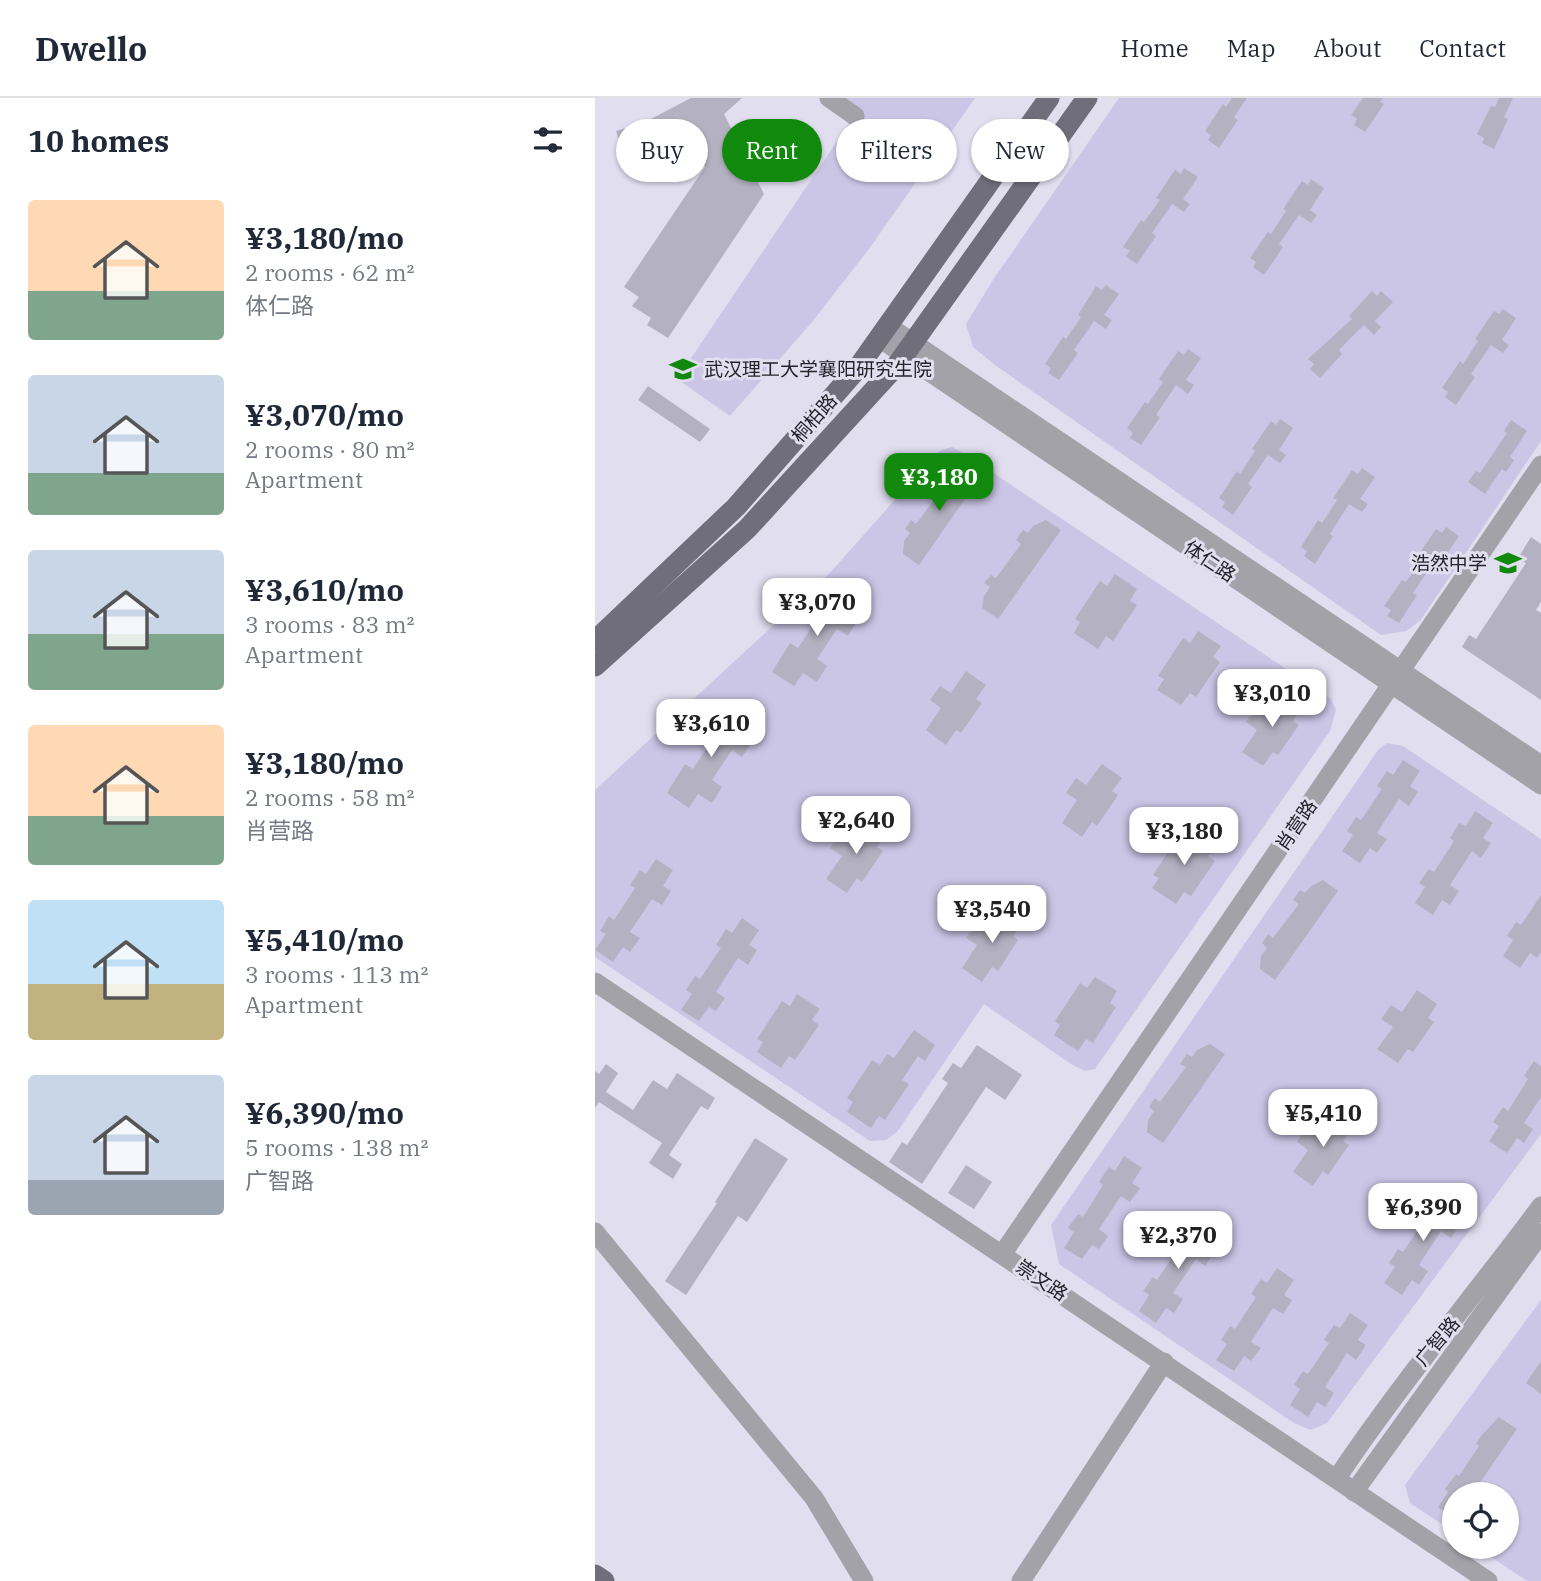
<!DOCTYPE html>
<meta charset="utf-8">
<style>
body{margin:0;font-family:"IBM Plex Serif","Noto Sans SC",serif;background:#f2f2f3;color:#1f2937;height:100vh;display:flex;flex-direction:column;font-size:26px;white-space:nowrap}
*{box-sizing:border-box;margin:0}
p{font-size:23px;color:#747a83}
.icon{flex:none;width:38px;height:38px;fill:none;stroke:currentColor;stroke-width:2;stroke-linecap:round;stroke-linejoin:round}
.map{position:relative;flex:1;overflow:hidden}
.details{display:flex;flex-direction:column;background:#fff;width:595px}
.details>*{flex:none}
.guide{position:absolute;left:21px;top:21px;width:665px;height:63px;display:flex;gap:14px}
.buttons{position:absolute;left:847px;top:1384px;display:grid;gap:14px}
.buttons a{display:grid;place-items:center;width:77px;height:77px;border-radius:50%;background:#fff;box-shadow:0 2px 5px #0004;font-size:35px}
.price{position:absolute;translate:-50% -60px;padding:0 16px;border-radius:14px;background:#fff;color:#222;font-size:23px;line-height:46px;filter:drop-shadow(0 2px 4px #0008)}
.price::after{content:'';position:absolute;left:50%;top:42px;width:21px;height:16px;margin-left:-10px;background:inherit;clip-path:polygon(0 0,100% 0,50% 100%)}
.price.on{background:#11890d;color:#fff}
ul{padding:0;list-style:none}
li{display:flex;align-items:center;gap:21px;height:175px;padding:0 28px}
li span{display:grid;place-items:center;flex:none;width:196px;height:140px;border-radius:7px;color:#555}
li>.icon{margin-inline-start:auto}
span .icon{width:84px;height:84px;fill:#fffc;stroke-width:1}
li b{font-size:30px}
h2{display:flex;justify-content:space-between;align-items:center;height:84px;padding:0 28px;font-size:30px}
.pill{padding:0 24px;border-radius:32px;background:#fff;box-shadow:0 2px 5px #0004;font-size:24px;line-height:63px}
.pill.on{background:#11890d;color:#fff}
header{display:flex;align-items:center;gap:42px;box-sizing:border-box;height:98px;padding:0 35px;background:#fff;border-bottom:2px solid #e0e1e3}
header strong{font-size:33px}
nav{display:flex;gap:38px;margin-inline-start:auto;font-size:24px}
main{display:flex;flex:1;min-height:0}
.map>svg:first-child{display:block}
.green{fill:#cbc6e6}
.building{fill:#b4b2c2}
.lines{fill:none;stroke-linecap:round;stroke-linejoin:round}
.minor{stroke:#a3a2a9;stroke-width:19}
.major{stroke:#706e7b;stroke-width:21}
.labels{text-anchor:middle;stroke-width:6;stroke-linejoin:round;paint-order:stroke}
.poi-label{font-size:19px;fill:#242329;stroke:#e0deef;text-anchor:start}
.street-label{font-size:19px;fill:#242329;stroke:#e0deef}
</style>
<header>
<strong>Dwello</strong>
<nav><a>Home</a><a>Map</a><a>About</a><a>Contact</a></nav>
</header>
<main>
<section class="details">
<h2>10 homes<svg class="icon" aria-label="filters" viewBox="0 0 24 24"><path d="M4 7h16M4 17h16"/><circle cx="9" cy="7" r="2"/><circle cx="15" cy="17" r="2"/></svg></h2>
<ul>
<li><span style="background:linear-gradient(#ffd9b3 65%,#7fa58c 0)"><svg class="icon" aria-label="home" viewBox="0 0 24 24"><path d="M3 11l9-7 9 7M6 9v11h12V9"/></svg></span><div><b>¥3,180/mo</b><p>2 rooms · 62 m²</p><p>体仁路</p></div></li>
<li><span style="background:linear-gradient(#c9d6e8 70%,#7fa58c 0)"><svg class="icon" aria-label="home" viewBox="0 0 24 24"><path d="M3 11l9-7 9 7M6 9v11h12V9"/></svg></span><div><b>¥3,070/mo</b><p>2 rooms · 80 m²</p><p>Apartment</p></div></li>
<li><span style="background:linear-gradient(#c9d6e8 60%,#7fa58c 0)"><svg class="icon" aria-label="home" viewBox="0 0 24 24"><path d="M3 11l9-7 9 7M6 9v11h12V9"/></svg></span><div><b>¥3,610/mo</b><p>3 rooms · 83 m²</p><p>Apartment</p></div></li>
<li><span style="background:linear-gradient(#ffd9b3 65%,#7fa58c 0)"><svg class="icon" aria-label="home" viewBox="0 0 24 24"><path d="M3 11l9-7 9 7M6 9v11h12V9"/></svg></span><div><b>¥3,180/mo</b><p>2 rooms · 58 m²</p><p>肖营路</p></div></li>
<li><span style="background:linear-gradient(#bfe0f5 60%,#c2b280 0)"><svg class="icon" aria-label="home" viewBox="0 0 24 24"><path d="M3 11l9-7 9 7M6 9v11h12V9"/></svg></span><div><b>¥5,410/mo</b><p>3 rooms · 113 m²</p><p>Apartment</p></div></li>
<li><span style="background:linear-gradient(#c9d6e8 75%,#9aa5b1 0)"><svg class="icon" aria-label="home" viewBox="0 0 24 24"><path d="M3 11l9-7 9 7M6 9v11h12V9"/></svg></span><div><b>¥6,390/mo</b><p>5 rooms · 138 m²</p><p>广智路</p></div></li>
</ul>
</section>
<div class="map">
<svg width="946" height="1483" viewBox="0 0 946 1483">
<rect width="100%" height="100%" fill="#e0deef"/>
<!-- green -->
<g class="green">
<path d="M234,0H380L274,151L217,224L135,318L82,281L259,18Z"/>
<path d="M524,0H946V343L825,523L811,533L786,537L400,267L378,249L371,226L398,182Z"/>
<path d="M357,349L367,354L736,601L741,612L735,633L500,971L490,973L476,966L389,906L302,1034L291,1042L275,1043L0,859V692L234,476L338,359L346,352Z"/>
<path d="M792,645L808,648L946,741V1036L732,1325L716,1332L699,1325L464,1166L456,1127L783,652Z"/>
<path d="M946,1202V1483H932L881,1449H912V1396H859V1434L815,1405L810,1387Z"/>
</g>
<!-- building -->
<g class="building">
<path d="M96,0H147L129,16L169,96L73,240L52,227L56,220L37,208L44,199L29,189L110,69L96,35L30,62L21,33L52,23Z"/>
<path d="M637,0H652L639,19L643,22L624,50L613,42L616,37L610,33L628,6L631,9Z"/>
<path d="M768,0H788L785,4L789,6L770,34L759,27L762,21L756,17Z"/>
<path d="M904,0H918L909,19L913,21L899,51L887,45L889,40L882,36L896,8L900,9Z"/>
<path d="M589,70L603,79L588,101L595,106L589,114L577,106L557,135L561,138L542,166L531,158L535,153L528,149L546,122L549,124L565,102L561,100L580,72L586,76Z"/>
<path d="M716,81L729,90L715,112L722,117L716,125L704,117L684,146L688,149L669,177L658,169L661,164L655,160L673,134L676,136L691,113L688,111L707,83L713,87Z"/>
<path d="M511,187L524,196L509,217L517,222L511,231L499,223L479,252L483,255L464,282L453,275L456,270L450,266L468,239L471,241L486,219L483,217L501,188L507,192Z"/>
<path d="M777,193L782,198L786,193L798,204L780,223L786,229L779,237L769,227L744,252L747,256L725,280L715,271L719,266L713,261L757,221L754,218Z"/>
<path d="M908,211L921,220L907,242L914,247L908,255L896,247L876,276L880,279L861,307L850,299L853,294L847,290L865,263L868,266L883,243L880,241L899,213L904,216Z"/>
<path d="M593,251L606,260L591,282L599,287L593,296L581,287L561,317L565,319L546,347L535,340L538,335L532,330L550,304L553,306L568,284L564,281L583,253L589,257Z"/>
<path d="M53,288L115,331L105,344L43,302Z"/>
<path d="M685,321L698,330L684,352L691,357L685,365L673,357L653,386L657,389L638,417L627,409L630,404L624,400L642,373L645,376L660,353L657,351L676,323L681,327Z"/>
<path d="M916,322L932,333L915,359L919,362L911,374L907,371L890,396L873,384L881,373L885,375L912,335L909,333Z"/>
<path d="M371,367L386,378L324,467L308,456L309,443L315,435L310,431L316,422L321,426L347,391L341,387L348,377L353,380L358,374Z"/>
<path d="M767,370L780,379L765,401L773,406L767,414L754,406L735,436L738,438L720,466L709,458L712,453L706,449L723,422L727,425L742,402L738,400L757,372L763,376Z"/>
<path d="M451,422L466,432L403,521L387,510L389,498L395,489L389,485L396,477L401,480L426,446L421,442L428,432L433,435L438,428Z"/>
<path d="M851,429L864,438L849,460L856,465L851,474L838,465L818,495L822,497L804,525L792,518L796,512L789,508L807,482L811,484L826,462L822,459L841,431L847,435Z"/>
<path d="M936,439L946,446V504L941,512L946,515V602L867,549L874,537L881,541L931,465L923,460Z"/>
<path d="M520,476L542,491L535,503L542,507L518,543L511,538L503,551L479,535L485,524L480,521L505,483L512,488Z"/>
<path d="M234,486L257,500L248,514L262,523L253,538L242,531L222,561L232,568L222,584L208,575L199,588L177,574L195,545L203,550L224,518L216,513Z"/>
<path d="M603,533L626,548L618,559L625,564L601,599L595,595L586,607L562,592L569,581L563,578L588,540L595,545Z"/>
<path d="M371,573L391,587L381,601L387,605L366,635L361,632L351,647L331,632L346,610L335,602L345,588L356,595Z"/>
<path d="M687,595L707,609L698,623L704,627L683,657L678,654L668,668L647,654L662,632L651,624L661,609L672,617Z"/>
<path d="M129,607L152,622L143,635L157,644L147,659L137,652L117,682L127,689L117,705L103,696L94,710L72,695L90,666L98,671L119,639L111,634Z"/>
<path d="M808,662L825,673L815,688L823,694L814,708L804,701L782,735L792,741L782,755L775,750L765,765L747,753L758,737L752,733L761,719L766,722L787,691L782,688L792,673L798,677Z"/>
<path d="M507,666L527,680L517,693L523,697L502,728L497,724L487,739L467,725L482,702L471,695L481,680L491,687Z"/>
<path d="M880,713L898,725L888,740L896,745L886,760L877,753L855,787L864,793L855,807L847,802L838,817L820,805L830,789L824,785L834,771L839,774L859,743L855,740L864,725L871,728Z"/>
<path d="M271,722L291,736L282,749L288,753L267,784L262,780L252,795L231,781L247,758L235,750L245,736L256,743Z"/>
<path d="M598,732L620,747L613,758L620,763L596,798L589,794L581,806L557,790L564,780L558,777L583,739L590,744Z"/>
<path d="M61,761L78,772L68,788L76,793L67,807L57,801L35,834L45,840L35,854L28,849L18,864L0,852L11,836L5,833L14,818L19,822L40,790L35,787L45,772L51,776Z"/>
<path d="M728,782L743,793L680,882L665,871L666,858L672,850L667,845L673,836L678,840L704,806L698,802L705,792L710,795L715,789Z"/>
<path d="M946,797V854L942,860L935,855L925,870L908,858L918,842L912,838L921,824L926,827Z"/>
<path d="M407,811L427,825L418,838L423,842L403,873L397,869L387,884L367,870L382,847L371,840L381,825L392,833Z"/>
<path d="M147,820L164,832L154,847L162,852L153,867L143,860L121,894L130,900L121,913L114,909L104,923L86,912L97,896L91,892L100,878L105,881L126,850L121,847L131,831L137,835Z"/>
<path d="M500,879L522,893L515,905L521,909L498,945L491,941L483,953L459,937L465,927L460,923L485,885L492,890Z"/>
<path d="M822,892L842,906L833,920L839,924L818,954L813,951L803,965L782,951L798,929L786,921L796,907L807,914Z"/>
<path d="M202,896L225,911L217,922L224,927L200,962L194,958L186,970L162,954L168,944L162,941L187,903L195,908Z"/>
<path d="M319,932L340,947L330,963L323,958L307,982L314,986L290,1022L284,1018L276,1030L252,1014L258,1004L252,1000L277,962L285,967L292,956L299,960Z"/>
<path d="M615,946L630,956L568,1045L552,1034L553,1022L559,1013L554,1009L560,1000L565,1004L591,969L585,966L592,956L597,959L602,952Z"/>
<path d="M382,947L427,977L410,1002L391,989L327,1086L294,1064L307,1044L312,1047L353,985L347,981L358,965L366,970Z"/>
<path d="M939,963L946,968V999L929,1025L938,1031L929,1045L922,1040L912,1055L894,1043L904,1028L898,1024L908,1009L913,1013L933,981L929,978Z"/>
<path d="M11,966L23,975L11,994L38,1012L58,982L72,991L82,975L120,1000L113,1012L106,1008L74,1057L87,1066L78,1081L54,1065L67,1045L4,1004L0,1010V973L4,976Z"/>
<path d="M738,1015L758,1029L748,1043L754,1047L733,1077L728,1073L718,1088L698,1074L713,1052L702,1044L712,1029L723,1037Z"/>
<path d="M160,1040L193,1061L152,1124L143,1118L91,1197L70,1183L122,1105L120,1104Z"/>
<path d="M529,1058L547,1070L537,1085L545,1090L535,1104L526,1098L504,1131L513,1138L504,1151L497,1147L487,1161L469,1150L479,1134L473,1130L483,1116L488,1119L508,1087L504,1084L514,1069L520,1073Z"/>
<path d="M371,1067L397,1084L379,1111L353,1095Z"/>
<path d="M850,1094L867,1105L857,1120L865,1126L856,1140L846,1133L824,1167L833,1173L824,1187L817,1182L807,1197L789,1185L800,1169L794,1165L803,1151L808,1154L829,1123L824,1120L834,1105L840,1109Z"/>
<path d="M604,1121L622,1133L611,1148L620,1153L610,1168L601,1161L578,1195L588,1201L579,1215L571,1210L561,1225L544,1213L554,1197L548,1193L558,1179L562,1182L583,1151L578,1147L588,1132L594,1136Z"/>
<path d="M682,1170L699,1182L689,1197L697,1202L688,1216L678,1210L656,1244L666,1250L656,1263L649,1258L639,1273L621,1262L632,1246L626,1242L635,1228L640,1231L661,1199L656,1196L666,1181L672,1185Z"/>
<path d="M755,1215L773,1227L763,1242L771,1247L761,1262L752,1255L730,1289L739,1295L730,1309L722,1304L713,1319L695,1307L705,1291L699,1287L708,1273L713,1276L734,1245L729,1242L739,1227L745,1230Z"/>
<path d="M946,1263V1296L931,1285Z"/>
<path d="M904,1319L922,1331L877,1396H859V1420L843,1409L853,1394L850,1391L861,1376L864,1378L884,1348L881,1346L886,1338Z"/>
</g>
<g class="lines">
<!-- minor -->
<g class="minor">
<path d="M234,0L260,18"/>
<path d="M293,228L946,667"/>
<path d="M284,240L946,687"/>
<path d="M0,884L893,1483"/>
<path d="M0,1134L219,1400L269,1483"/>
<path d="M408,1155L946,367"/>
<path d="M742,1380C805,1286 878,1199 946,1108"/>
<path d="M759,1394L946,1135"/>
<path d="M426,1483L569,1264"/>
</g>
<!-- major -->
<g class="major">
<path d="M0,543L141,409L262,271L454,0"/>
<path d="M0,568L152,431L302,267L492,0"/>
<path d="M0,1477L9,1483"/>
</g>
</g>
<!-- icons -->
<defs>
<symbol id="university-bare" viewBox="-9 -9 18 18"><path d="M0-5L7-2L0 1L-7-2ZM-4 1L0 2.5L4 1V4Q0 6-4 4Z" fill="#11890d" stroke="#e0deef" stroke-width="2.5" paint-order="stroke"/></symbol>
<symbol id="school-bare" viewBox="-9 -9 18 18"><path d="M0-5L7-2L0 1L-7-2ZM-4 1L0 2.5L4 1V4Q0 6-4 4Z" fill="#11890d" stroke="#e0deef" stroke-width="2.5" paint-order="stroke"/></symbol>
</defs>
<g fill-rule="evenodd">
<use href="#university-bare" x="69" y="252" width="38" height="38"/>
<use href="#school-bare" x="894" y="446" width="38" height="38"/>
</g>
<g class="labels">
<!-- poi labels -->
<g class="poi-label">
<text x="109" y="278">武汉理工大学襄阳研究生院</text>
<text x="892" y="472" text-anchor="end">浩然中学</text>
</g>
<!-- street labels -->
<g class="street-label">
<text transform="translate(219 320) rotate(-49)" y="7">桐柏路</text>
<text transform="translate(615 463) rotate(34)" y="7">体仁路</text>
<text transform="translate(701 727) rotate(-56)" y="7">肖营路</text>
<text transform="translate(447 1182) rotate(34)" y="7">崇文路</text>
<text transform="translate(842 1243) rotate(-50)" y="7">广智路</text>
</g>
</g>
</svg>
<div class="buttons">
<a><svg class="icon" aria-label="locate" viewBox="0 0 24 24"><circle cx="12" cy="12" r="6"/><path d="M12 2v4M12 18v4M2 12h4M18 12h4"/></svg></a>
</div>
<b class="price on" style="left:344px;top:415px">¥3,180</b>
<b class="price" style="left:222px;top:540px">¥3,070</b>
<b class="price" style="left:677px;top:631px">¥3,010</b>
<b class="price" style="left:116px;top:661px">¥3,610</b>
<b class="price" style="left:261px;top:758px">¥2,640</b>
<b class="price" style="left:589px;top:769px">¥3,180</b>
<b class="price" style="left:397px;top:847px">¥3,540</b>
<b class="price" style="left:728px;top:1051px">¥5,410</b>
<b class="price" style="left:828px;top:1145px">¥6,390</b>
<b class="price" style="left:583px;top:1173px">¥2,370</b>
<div class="guide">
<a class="pill">Buy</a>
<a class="pill on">Rent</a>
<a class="pill">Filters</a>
<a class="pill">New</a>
</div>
</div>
</main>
